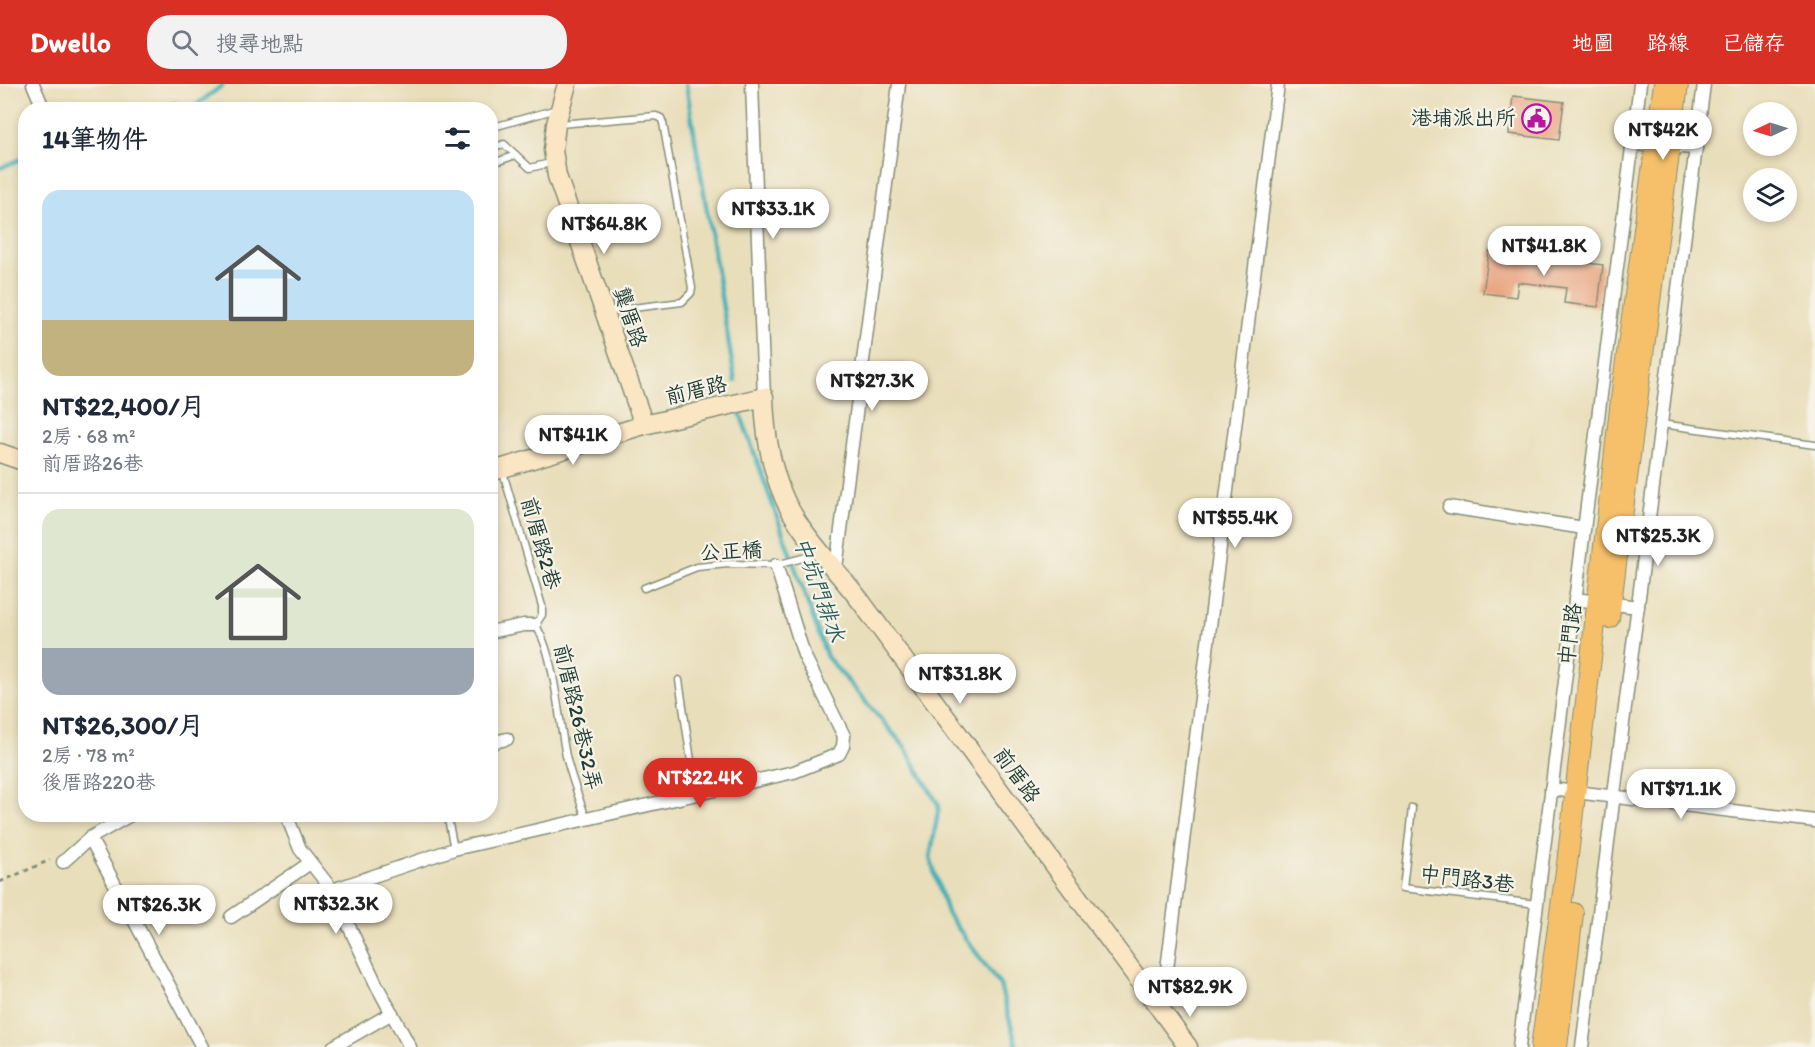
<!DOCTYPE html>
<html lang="zh-TW">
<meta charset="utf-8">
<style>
body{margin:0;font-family:Itim,"LXGW WenKai TC",sans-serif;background:#f2f2f3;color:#1f2937;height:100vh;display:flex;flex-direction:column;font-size:22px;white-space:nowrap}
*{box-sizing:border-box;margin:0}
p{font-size:20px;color:#747a83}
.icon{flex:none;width:33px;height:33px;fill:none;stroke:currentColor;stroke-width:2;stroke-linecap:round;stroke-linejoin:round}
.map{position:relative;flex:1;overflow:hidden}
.panel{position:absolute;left:18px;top:18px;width:480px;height:720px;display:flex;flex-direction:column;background:#fff;border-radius:24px;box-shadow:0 3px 9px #0003}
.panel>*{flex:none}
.needle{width:39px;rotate:266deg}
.buttons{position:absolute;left:1743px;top:18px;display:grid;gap:12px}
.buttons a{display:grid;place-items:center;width:54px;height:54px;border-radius:50%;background:#fff;box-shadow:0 3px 9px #0003;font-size:30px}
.price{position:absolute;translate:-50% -51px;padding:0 14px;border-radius:21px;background:#fff;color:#222;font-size:20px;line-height:39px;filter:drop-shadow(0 2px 3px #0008)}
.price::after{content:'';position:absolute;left:50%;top:36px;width:18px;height:14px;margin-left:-9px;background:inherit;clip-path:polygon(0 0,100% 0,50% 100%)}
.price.current{background:#d93025;color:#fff}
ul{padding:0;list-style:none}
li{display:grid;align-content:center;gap:12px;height:318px;padding:0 24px}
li+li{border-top:2px solid #e0e1e3}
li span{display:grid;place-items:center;height:186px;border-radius:18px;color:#555}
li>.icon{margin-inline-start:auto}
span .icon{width:108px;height:108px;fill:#fffc;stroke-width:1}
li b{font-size:26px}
h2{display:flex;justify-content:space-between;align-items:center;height:72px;padding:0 24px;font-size:26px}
header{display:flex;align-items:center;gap:36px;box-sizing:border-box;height:84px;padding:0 30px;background:#d93025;color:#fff}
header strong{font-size:28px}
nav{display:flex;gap:33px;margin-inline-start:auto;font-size:21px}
.search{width:420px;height:54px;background:#f2f2f3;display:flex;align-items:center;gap:15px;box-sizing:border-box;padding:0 21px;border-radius:24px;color:#747a83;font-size:22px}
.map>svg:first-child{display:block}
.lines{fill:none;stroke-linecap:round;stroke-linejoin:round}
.stream{stroke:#3daeb5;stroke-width:4.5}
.building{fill:#e9a582}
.lane-casing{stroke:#848e77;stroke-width:9}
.street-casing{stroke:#848e77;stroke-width:15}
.secondary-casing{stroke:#848e77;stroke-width:21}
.primary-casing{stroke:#848e77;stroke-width:22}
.path{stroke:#848e77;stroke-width:3;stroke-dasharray:4.5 4.5;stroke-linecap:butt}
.lane{stroke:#fff;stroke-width:6}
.street{stroke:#fff;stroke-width:12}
.secondary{stroke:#fbe6c4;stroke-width:18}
.primary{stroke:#f6c06b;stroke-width:20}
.labels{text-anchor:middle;stroke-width:4.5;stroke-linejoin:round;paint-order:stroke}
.poi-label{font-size:21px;fill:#1f3d34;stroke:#f7f3e8;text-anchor:end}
.street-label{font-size:21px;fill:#1f3d34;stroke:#f7f3e8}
.water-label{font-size:22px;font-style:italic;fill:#285f5b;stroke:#f7f3e8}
</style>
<header>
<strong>Dwello</strong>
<div class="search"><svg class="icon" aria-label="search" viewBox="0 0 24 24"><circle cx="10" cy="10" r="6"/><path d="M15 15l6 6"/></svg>搜尋地點</div>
<nav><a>地圖</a><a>路線</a><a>已儲存</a></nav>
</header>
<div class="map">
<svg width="1815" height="963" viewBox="0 0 1815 963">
<rect width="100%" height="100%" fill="#f7f3e8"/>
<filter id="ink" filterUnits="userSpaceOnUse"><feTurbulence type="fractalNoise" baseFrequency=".0167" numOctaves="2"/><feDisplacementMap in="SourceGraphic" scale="12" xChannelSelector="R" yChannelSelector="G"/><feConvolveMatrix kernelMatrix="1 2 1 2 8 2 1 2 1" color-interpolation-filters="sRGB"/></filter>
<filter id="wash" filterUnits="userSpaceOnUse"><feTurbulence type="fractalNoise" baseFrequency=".008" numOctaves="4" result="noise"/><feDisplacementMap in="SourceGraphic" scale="24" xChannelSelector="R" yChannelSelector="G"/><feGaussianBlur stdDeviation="1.35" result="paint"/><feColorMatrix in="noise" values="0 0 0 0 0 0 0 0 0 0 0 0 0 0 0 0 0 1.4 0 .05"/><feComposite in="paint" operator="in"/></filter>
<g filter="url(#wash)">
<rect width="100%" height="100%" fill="#e9deba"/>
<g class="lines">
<!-- stream -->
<g class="stream">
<path d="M686,0L735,297"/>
<path d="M158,26L175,19L183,26"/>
<path d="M190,26L224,0"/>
<path d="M0,84L26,73"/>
<path d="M740,329L827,573L904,662L939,722L930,774L947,829L1000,901L1017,963"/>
</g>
</g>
<g id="blocks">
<!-- building -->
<g class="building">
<path d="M1513,12L1564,18L1559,56L1509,50Z"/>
<path d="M1489,167L1603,181L1598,223L1564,219L1566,204L1518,198L1516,213L1483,209Z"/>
</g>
</g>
</g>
<g filter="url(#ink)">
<use href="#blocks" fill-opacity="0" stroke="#848e77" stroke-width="1.5"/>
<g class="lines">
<defs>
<g id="lane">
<path d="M559,40L656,32L661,34L663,39L692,204L691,209L682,218L608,227"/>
<path d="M490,44L557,25"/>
<path d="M490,65L504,60L516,71"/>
<path d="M490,80L516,71L530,84L554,78"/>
<path d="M1661,340L1815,361"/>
<path d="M502,385L542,522V531L535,541C554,565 559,639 566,672C571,693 579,714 586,734"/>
<path d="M644,504L697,483L728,480L776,481L818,470"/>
<path d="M679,596L696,710"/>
<path d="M1412,724L1403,804L1537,820"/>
<path d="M447,730L454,765"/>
</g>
<g id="street">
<path d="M33,0L44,26"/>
<path d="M752,0L764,313"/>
<path d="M1632,60L1696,64"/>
<path d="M1449,423L1584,444"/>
<path d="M836,484L899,0"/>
<path d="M1575,515L1638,523"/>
<path d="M490,548L524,541H535"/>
<path d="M490,659L507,655"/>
<path d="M1551,705L1815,737"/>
<path d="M286,730L300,765L332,806L377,902L410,963"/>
<path d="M90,754L202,963"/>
<path d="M63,778L90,754L132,730"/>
<path d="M332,806L454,765L794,688L839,670L843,662L844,652L804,571L776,481"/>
<path d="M231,833L310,779"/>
<path d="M1162,925L1278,0"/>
<path d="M333,963L392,929"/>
<path d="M1519,963L1640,0"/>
<path d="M1582,963L1704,0"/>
</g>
<g id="secondary">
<path d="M567,0L556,40L553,66L557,92L644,341"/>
<path d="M0,369L26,378"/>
<path d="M490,388L644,341L764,313C765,349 770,383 785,416C802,452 838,487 862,519L1188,963"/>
</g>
<g id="primary">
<path d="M1609,534L1678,0"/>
<path d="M1541,963L1567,780L1623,299L1664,0"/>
<path d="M1557,963L1573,829"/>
</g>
</defs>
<!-- lane casing -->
<use href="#lane" class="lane-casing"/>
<!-- street casing -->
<use href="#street" class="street-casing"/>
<!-- secondary casing -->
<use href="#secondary" class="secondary-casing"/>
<!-- primary casing -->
<use href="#primary" class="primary-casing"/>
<!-- path -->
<path class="path" d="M0,798L50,776"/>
<!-- lane -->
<use href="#lane" class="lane"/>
<!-- street -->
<use href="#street" class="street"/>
<!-- secondary -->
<use href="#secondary" class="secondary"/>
<!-- primary -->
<use href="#primary" class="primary"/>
</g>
</g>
<!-- icons -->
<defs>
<symbol id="civic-ring" viewBox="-11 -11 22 22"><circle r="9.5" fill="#f7f3e8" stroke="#b5179e" stroke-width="1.5"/><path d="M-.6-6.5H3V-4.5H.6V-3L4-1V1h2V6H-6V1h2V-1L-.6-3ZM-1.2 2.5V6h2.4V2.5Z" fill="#b5179e"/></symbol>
</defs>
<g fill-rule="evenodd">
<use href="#civic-ring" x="1520" y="18" width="33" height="33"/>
</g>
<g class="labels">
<!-- poi labels -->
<g class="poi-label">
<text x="1516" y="41">港埔派出所</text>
</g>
<!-- street labels -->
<g class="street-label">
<text transform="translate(630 233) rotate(71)" y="7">龔厝路</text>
<text transform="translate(696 306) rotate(-13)" y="7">前厝路</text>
<text transform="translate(541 459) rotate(74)" y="7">前厝路2巷</text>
<text transform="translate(731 467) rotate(-3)" y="7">公正橋</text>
<text transform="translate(1570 550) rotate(-83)" y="7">中門路</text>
<text transform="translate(578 633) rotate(77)" y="7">前厝路26巷32弄</text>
<text transform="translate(1017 691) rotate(54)" y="7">前厝路</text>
<text transform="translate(1467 795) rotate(7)" y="7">中門路3巷</text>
</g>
<!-- water labels -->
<g class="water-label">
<text transform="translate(820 505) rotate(70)" y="8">中坑門排水</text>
</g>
</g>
</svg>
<div class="buttons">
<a><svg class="needle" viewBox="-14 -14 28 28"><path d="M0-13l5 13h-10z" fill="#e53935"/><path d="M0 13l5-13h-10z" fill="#747a83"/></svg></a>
<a><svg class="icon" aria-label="layers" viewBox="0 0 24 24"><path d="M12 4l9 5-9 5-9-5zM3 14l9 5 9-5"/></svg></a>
</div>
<b class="price" style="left:1663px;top:77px">NT$42K</b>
<b class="price" style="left:773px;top:156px">NT$33.1K</b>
<b class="price" style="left:604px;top:171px">NT$64.8K</b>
<b class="price" style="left:1544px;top:193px">NT$41.8K</b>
<b class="price" style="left:872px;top:328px">NT$27.3K</b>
<b class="price" style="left:573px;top:382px">NT$41K</b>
<b class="price" style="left:1235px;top:465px">NT$55.4K</b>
<b class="price" style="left:1658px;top:483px">NT$25.3K</b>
<b class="price" style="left:960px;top:621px">NT$31.8K</b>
<b class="price current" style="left:700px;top:725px">NT$22.4K</b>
<b class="price" style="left:1681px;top:736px">NT$71.1K</b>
<b class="price" style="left:336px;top:851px">NT$32.3K</b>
<b class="price" style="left:159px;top:852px">NT$26.3K</b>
<b class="price" style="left:1190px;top:934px">NT$82.9K</b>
<section class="panel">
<h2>14筆物件<svg class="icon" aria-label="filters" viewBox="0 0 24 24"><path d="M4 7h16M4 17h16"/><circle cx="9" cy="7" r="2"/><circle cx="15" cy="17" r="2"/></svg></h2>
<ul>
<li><span style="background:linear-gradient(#bfe0f5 70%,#c2b280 0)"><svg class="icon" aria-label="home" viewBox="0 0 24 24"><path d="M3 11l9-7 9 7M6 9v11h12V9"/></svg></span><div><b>NT$22,400/月</b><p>2房 · 68 m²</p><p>前厝路26巷</p></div></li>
<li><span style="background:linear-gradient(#dfe7d0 75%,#9aa5b1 0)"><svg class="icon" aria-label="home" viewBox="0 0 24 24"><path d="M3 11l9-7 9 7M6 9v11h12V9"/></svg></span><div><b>NT$26,300/月</b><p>2房 · 78 m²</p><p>後厝路220巷</p></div></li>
</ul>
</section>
</div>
